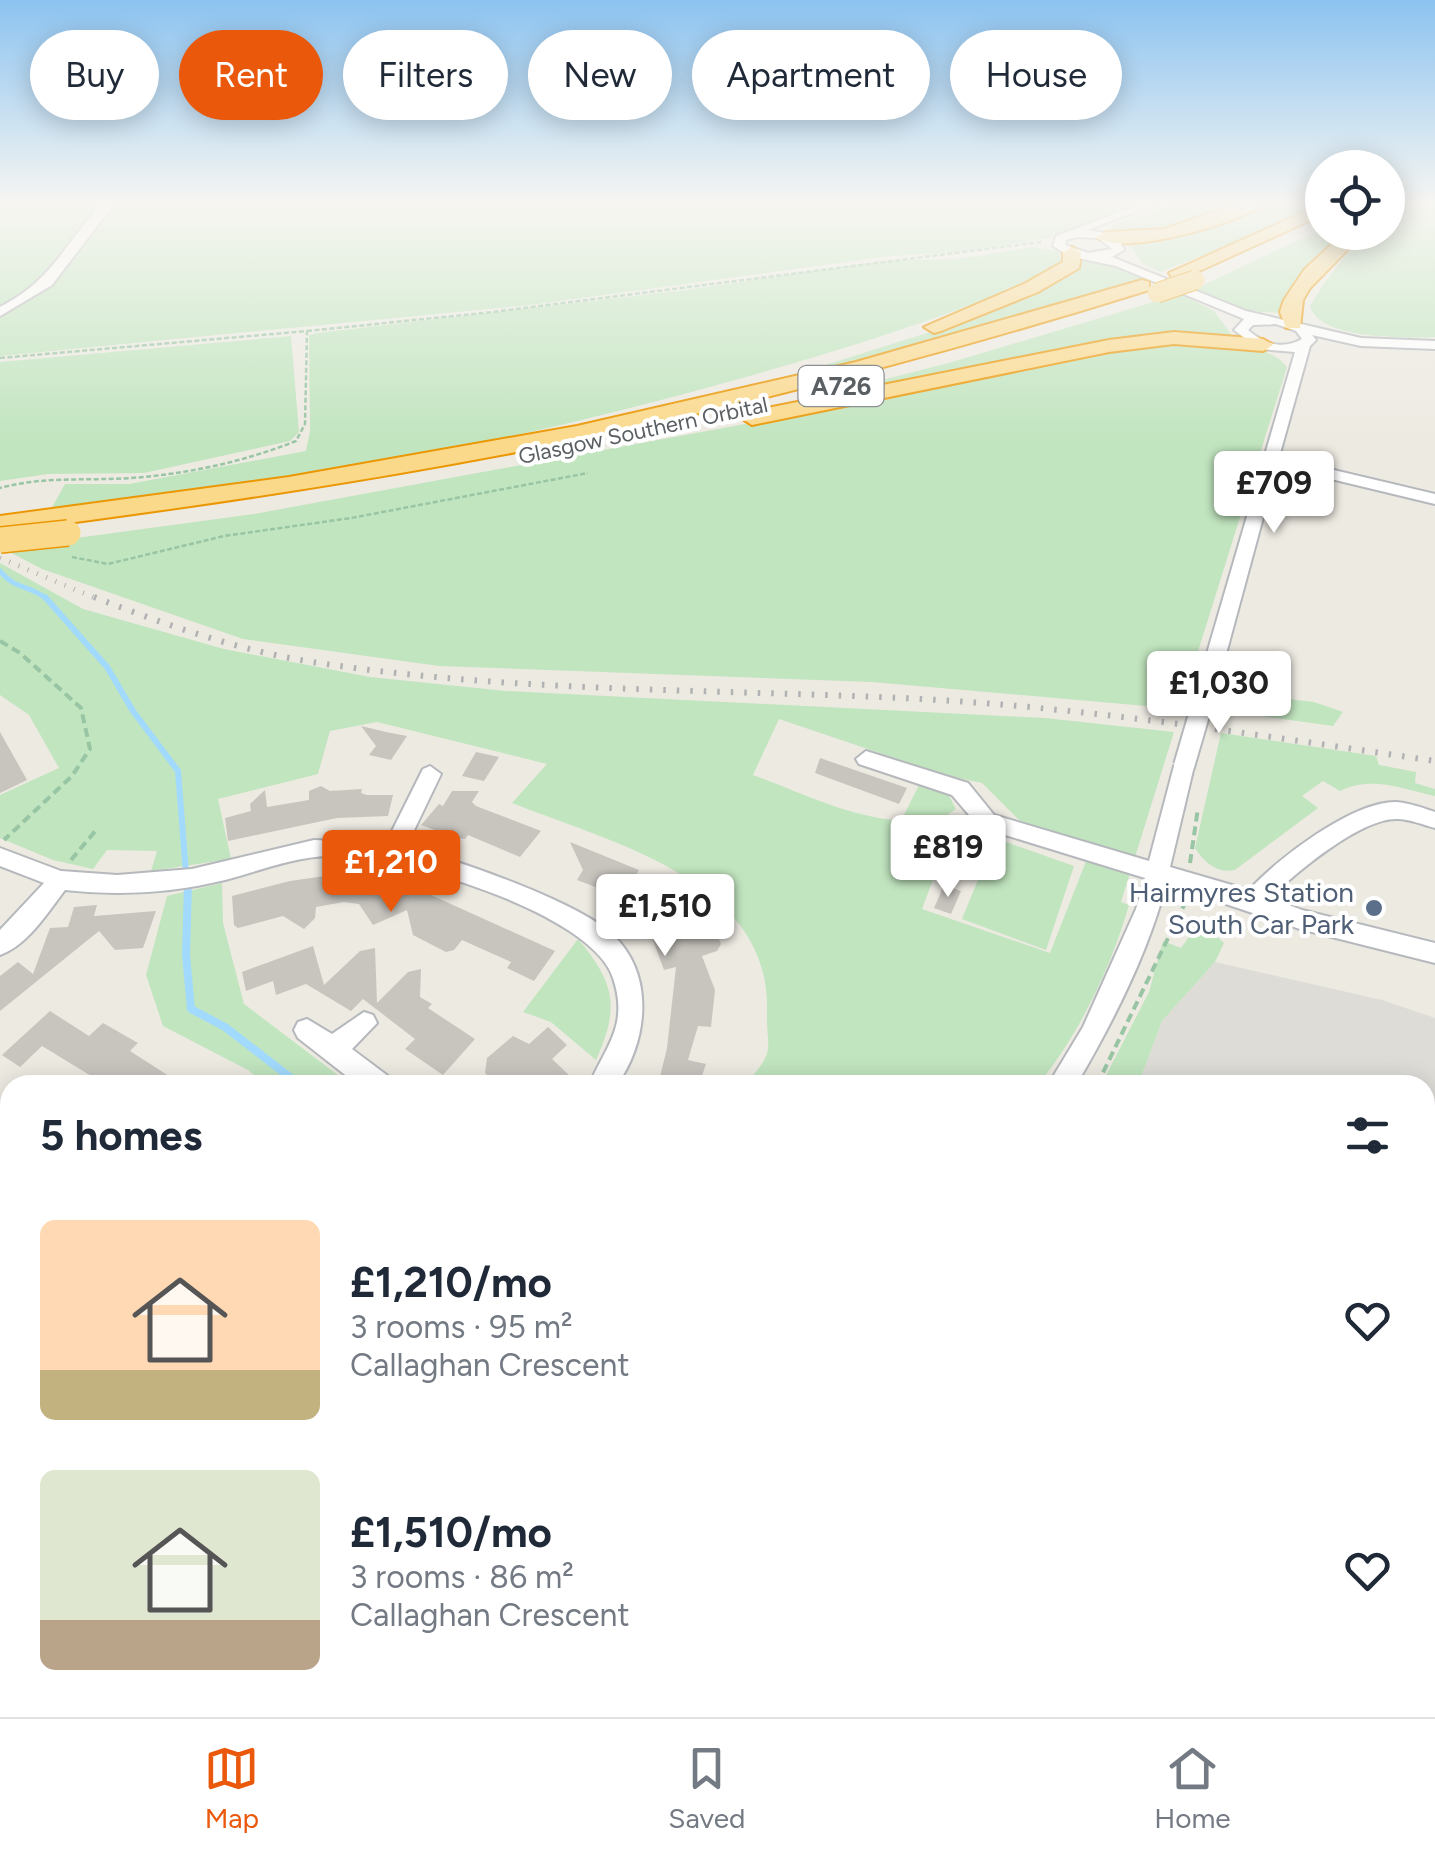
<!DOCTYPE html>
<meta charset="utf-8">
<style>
body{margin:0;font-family:Figtree,sans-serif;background:#f6f6f7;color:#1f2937;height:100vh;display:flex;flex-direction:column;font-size:38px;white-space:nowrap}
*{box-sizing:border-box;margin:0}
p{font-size:32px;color:#747a83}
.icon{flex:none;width:55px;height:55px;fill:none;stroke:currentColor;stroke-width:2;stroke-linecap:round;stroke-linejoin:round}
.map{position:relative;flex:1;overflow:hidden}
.sheet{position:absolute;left:0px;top:1075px;width:1435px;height:642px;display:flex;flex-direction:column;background:#fff;border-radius:30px 30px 0 0;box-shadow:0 5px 25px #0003}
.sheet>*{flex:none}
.hud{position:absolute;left:30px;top:30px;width:1375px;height:90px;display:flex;gap:20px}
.controls{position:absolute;left:1305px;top:150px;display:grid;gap:20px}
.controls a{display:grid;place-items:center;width:100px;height:100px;border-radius:50%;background:#fff;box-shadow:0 5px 25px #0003;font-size:50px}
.price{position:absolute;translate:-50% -85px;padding:0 22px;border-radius:10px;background:#fff;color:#222;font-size:32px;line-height:65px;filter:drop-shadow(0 2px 5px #0008)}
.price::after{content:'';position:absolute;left:50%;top:60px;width:30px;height:22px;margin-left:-15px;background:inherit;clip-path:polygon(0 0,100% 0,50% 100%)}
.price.on{background:#ea580c;color:#fff}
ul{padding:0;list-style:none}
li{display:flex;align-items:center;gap:30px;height:250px;padding:0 40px}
li span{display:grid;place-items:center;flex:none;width:280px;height:200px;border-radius:15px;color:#555}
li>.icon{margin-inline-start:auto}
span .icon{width:120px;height:120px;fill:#fffc;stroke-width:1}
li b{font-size:42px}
h2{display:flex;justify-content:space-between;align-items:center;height:120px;padding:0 40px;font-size:42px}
.pill{padding:0 35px;border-radius:45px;background:#fff;box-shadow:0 5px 25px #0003;font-size:35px;line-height:90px}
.pill.on{background:#ea580c;color:#fff}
.tab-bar{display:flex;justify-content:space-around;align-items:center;height:140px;border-top:2px solid #e0e1e3;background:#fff;font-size:28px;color:#747a83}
.tab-bar a{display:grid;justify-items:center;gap:5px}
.tab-bar .on{color:#ea580c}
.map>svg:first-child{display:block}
.industrial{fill:#dedcd7}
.green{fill:#c1e5bf;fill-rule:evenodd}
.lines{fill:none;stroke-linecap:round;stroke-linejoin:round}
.stream-far2{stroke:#a2dafd;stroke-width:5}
.stream-far1{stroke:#a2dafd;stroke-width:6}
.stream{stroke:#a2dafd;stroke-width:8}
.building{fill:#c8c5bf}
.minor-casing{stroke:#b5b8bc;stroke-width:4}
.highway-casing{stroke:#eb9704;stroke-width:4}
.path-far2{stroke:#98c5a3;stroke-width:2.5;stroke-dasharray:5 2.5;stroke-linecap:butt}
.path-far1{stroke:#98c5a3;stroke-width:4;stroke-dasharray:9 5;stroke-linecap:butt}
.path{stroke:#98c5a3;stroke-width:5;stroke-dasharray:15 8;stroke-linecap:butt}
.minor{fill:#fff;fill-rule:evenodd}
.highway{fill:#fbd98b;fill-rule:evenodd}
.rail-far1{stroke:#b1b2b3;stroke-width:5;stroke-dasharray:1 9;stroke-linecap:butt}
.rail{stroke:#b1b2b3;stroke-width:6;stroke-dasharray:2.5 11;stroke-linecap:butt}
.minor-bridge-casing{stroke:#b5b8bc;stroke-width:24;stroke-linecap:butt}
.highway-bridge-far1-casing{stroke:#eb9704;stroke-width:21;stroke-linecap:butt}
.highway-bridge-casing{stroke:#eb9704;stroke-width:28;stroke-linecap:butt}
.minor-bridge{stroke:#fff;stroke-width:20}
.highway-bridge-far1{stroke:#fbd98b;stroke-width:19}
.highway-bridge{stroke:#fbd98b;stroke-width:25}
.service-dot{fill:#5c6f8a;stroke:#fff;stroke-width:4}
.labels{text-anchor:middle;stroke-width:8;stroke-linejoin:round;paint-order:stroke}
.far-street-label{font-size:22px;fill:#5a5f63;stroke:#fff}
.shield{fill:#fff;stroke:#8c8f92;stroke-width:2.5}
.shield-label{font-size:25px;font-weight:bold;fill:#5a5f63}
.service-label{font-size:28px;fill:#4e5e75;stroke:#fff;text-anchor:end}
</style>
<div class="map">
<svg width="1435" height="1717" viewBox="0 0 1435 1717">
<rect width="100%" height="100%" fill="#edeae2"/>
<!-- industrial -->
<path class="industrial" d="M1215,962L1382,1000L1435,1018V1717H539L546,1708H1425V1085H1138L1162,1021Z"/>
<!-- green -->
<g class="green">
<path d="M0,201H106L90,215L41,284L0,309Z"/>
<path d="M116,201H1150L1050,238L965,251L891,256L530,305L0,356V316L38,295L63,272Z"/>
<path d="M1182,201H1242C1199,213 1156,250 1110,231L1113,225Z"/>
<path d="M1275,201H1321L1240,241L1160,272L1144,264L1128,244L1167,241L1235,211Z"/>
<path d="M1421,201H1435V337C1406,338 1319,340 1310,306C1325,281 1357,232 1388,232V223Z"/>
<path d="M1322,229V232L1349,233L1284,302L1279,313L1245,311L1195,289Z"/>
<path d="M1033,247L1054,250L1068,258L1057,269C953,316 845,349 735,380C511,443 281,487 50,511L65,484H129L306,451L310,431L309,335L317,333L686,290L881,261L958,259Z"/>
<path d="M1083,261L1105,262L1146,277C1021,320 893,353 765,384L949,326L1079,267Z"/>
<path d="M1180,294L1214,311L1234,338L1191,336L786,405L952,362Z"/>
<path d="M291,336L299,432L290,441L144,473L48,474L0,481V362Z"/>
<path d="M1191,342C1220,346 1269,342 1287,367L1180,709L872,682L439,666L243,639L42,569L2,548L254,514L871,401L1094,354Z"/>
<path d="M0,563L83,609L224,649L370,677L506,691L1045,718L1174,732L1121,902L1129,905C1111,968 1079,1034 1038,1085H744C778,1049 766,1052 767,1010C770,879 609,842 512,803L547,764L377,722L330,731L318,774L218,799L231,859L151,871L157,851L107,850L93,869L53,860L0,838V795L59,768L29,715L0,695ZM779,719L945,775L982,783L1020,821L1092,846L1050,953L922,909L938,866L934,824L956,809L947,792L920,783L901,821C845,816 805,794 753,775Z"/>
<path d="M1228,692L1314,702L1343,712L1333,726L1225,711Z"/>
<path d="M1221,733L1376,756L1379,765L1416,772L1415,783L1435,789V796C1404,789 1370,775 1340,791L1323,781L1302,796L1318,808L1235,870C1217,874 1204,862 1195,848Z"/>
<path d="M995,838L1074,866L1046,950L962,919Z"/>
<path d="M222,883L223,923L244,1004L351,1085H266L248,1070L163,1026L146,975L167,896Z"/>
<path d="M1196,927L1208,928L1224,943L1215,962L1162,1021L1138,1085H1101L1149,992L1163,941L1181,948Z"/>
<path d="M578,939C615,983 620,1007 596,1060L551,1022L523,1012Z"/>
<path d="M286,1708H465L458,1717H279Z"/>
</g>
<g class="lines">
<!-- stream-far2 -->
<path class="stream-far2" d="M0,571C16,591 30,584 48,600"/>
<!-- stream-far1 -->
<path class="stream-far1" d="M45,597L107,667L133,711L178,771L187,886"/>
<!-- stream -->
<path class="stream" d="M188,883L186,955L191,1009L225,1027L300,1085"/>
</g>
<!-- building -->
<g class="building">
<path d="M361,726L386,732L407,736L391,760L369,755L376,746Z"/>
<path d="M0,732L27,780L0,793Z"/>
<path d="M476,752L499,757L484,781L462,776Z"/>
<path d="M820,758L907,788L899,804L815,773Z"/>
<path d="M321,786L330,791L362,789L361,793L367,795H393L388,816L337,818L228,841L225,818L251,811L250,804L265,790L267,807L309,800V791Z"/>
<path d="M452,791H479L472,802L476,806L541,831L520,857L468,835L465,839L456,838L421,825L439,804L443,806Z"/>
<path d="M570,842L639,870L632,881L667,910L687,893L689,939L710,933L718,937L721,944L717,951L702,956L715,990L711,1027L698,1026L688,1060L706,1064L699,1085H658L667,1048L676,967L664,970L651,935L619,907L629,900L577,880L583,870Z"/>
<path d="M346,873L411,886L555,951L534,981L507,968L511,962L462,940L454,950L446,952L413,935L407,910L373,925L359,904L344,902L316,907L315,918L304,929L283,916L238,928L234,925L232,896L290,881Z"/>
<path d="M944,885L961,891L951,914L934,908Z"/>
<path d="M97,905L94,916L156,911L143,948L115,950L99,931L0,1011V976L18,962L33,974L50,928L68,927L74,907Z"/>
<path d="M313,946L324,985L360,951L375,948L377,1003L408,972L421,969L420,997L432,1004L428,1008L475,1039L443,1075L405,1049L415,1039L363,999L351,1011L306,984L276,995L273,981L246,991L242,972Z"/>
<path d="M50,1011L89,1036L103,1023L138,1043L130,1051L183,1085H106L42,1046L20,1067L2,1055Z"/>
<path d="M548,1027L567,1045L552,1059L570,1076L560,1085H497L485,1073L487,1058L513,1036L529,1044Z"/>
</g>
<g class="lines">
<defs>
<g id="minor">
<path d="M105,201H116L52,285L0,316V307C56,278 64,242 105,201Z"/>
<path d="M1150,201H1165L1087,230L1105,233L1120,241L1124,250L1112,257L1246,311L1361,338L1435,341V349L1361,346L1312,335L1316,340L1310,346L1279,457L1435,494V504L1277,466L1216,691L1206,698L1196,691L1295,352L1259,349L1234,330L1244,319L1116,266L1069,256L1053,246L1056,236ZM1078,237L1098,238L1112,249L1088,253L1065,245L1066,240ZM1276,324L1296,331L1302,339C1283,350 1264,344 1248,330L1253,325Z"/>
<path d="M866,751L968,783L994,815L1149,861L1174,766L1184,758L1191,761L1194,766L1170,867L1249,890C1277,859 1353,801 1396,802C1410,803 1423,808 1435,812V828C1423,825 1410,819 1397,819C1361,818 1295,873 1270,898L1302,910L1435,943V963L1300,929L1166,884C1149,951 1111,1026 1076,1085H1048L1083,1027L1136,909L1145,878L992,831L973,875H957L954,869L975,822L952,795L859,764L856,759Z"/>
<path d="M430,766L441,774L406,847C455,859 579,902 613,935C655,975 648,1040 617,1085H589C606,1046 629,1025 613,978C592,912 394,853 329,856C293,857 259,871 225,880C172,893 119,896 65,890C48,912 28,945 0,955V930L44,883L0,866V848L61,871L117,875L192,869L314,840L386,843L423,769Z"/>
<path d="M364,1012L373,1015L377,1023L352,1049L388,1076L392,1085H358L298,1038L294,1030L298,1022L307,1019L332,1034Z"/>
<path d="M10,1151V1185L0,1189V1156Z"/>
<path d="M1425,1421L1435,1425V1457L1425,1453Z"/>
<path d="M0,1441L10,1445V1481L0,1476Z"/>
<path d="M1425,1521L1435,1525V1563L1425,1559Z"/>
<path d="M49,1708H91L87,1717H45Z"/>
<path d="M471,1708H512L508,1717H467Z"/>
<path d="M996,1708H1033V1717H995Z"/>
</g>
<g id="highway">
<path d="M1244,201H1271C1245,221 1124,258 1097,237L1106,232L1165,229Z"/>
<path d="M1392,201H1412L1388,216V204Z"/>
<path d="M1322,204V215L1186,277H1172L1169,273Z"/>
<path d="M1345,232H1365L1310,288L1303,300L1300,328H1286L1280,312L1284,300L1304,270Z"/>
<path d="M1072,247L1081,253L1079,268L1038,292L941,331L934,333L924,327L1024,284L1063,262V253Z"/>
<path d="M1142,280L1149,282V290C960,349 770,400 577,440C386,479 193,507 0,532V516L289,477L577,426L856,362Z"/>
<path d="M1174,332L1263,339L1273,345L1263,351L1174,344L1109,352L752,425L741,418L752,411L1109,340Z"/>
</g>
</defs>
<!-- minor casing -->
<use href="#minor" class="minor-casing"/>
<!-- highway casing -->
<use href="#highway" class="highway-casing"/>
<!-- path-far2 -->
<g class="path-far2">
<path d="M307,331L493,312L1041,242"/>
<path d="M0,358L307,331L305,424L296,441C243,462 187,474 131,478C86,481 43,476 0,488"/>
<path d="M72,557L108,564L224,536L351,518L588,473"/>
</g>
<!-- path-far1 -->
<g class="path-far1">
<path d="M0,641L20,653L81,708L90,749L72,776L4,840"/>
<path d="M71,860L97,829"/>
<path d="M1190,863L1198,808"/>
<path d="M1097,1085L1186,901"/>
</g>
<!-- path -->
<g class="path">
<path d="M0,1702L10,1689"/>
<path d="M106,1708L116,1717"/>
<path d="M873,1708L911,1717"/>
<path d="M529,1717L534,1708"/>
</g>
<!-- minor -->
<use href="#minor" class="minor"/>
<!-- highway -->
<use href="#highway" class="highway"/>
<!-- rail-far1 -->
<path class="rail-far1" d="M0,558L100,600"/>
<!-- rail -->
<path class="rail" d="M94,597C166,625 243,652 319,663C511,692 707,689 901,698C1080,706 1257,735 1435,761"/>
<defs>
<path id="minor-bridge" d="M1184,766L1206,691"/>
<path id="highway-bridge-far1" d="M1157,293L1195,280"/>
<path id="highway-bridge" d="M0,540L68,533"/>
</defs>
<!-- minor-bridge casing -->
<use href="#minor-bridge" class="minor-bridge-casing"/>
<!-- highway-bridge-far1 casing -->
<use href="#highway-bridge-far1" class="highway-bridge-far1-casing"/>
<!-- highway-bridge casing -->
<use href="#highway-bridge" class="highway-bridge-casing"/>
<!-- minor-bridge -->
<use href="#minor-bridge" class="minor-bridge"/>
<!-- highway-bridge-far1 -->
<use href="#highway-bridge-far1" class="highway-bridge-far1"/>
<!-- highway-bridge -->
<use href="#highway-bridge" class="highway-bridge"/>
</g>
<!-- sky -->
<linearGradient id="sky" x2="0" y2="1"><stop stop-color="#8cc3f0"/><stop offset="0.46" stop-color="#f7f6f2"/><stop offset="1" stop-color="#f7f6f2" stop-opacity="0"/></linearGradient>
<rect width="1435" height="441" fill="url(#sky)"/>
<!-- markers -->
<circle class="service-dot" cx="1374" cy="908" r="10"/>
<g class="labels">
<!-- far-street labels -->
<g class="far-street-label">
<text transform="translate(643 430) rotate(-12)" y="8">Glasgow Southern Orbital</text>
</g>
<!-- shield labels -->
<rect class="shield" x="798.5" y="366" width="85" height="40" rx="8"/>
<g class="shield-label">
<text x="841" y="395">A726</text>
</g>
<!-- service labels -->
<g class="service-label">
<text x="1354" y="902">Hairmyres Station<tspan x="1354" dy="32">South Car Park</tspan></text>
</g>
</g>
</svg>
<div class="controls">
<a><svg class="icon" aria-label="locate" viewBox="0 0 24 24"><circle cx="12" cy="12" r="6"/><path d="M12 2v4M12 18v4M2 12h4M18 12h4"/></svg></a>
</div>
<b class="price" style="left:1274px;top:536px">£709</b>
<b class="price" style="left:1219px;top:736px">£1,030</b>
<b class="price" style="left:948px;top:900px">£819</b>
<b class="price on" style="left:391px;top:915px">£1,210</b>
<b class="price" style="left:665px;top:959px">£1,510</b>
<div class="hud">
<a class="pill">Buy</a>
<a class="pill on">Rent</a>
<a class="pill">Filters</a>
<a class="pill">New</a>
<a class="pill">Apartment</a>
<a class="pill">House</a>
</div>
<section class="sheet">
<h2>5 homes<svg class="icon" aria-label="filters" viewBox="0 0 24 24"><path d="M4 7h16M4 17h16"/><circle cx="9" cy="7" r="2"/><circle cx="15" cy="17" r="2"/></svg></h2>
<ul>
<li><span style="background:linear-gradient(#ffd9b3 75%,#c2b280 0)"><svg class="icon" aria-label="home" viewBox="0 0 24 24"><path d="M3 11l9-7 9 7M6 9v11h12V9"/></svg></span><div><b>£1,210/mo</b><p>3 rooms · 95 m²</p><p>Callaghan Crescent</p></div><svg class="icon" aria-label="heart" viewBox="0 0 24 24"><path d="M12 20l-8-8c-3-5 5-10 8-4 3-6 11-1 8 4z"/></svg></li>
<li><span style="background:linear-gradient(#dfe7d0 75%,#b9a48a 0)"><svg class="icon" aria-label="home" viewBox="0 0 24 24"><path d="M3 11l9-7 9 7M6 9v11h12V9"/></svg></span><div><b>£1,510/mo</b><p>3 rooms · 86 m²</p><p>Callaghan Crescent</p></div><svg class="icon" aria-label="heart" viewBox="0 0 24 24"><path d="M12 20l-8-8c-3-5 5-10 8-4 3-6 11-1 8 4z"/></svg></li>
</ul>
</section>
</div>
<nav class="tab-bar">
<a class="on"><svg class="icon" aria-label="map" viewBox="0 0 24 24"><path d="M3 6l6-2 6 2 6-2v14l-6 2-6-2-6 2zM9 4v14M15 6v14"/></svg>Map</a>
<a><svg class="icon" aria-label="saved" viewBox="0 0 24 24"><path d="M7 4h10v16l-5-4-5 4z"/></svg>Saved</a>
<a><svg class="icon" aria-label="home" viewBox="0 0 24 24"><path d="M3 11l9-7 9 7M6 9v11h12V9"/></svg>Home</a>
</nav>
